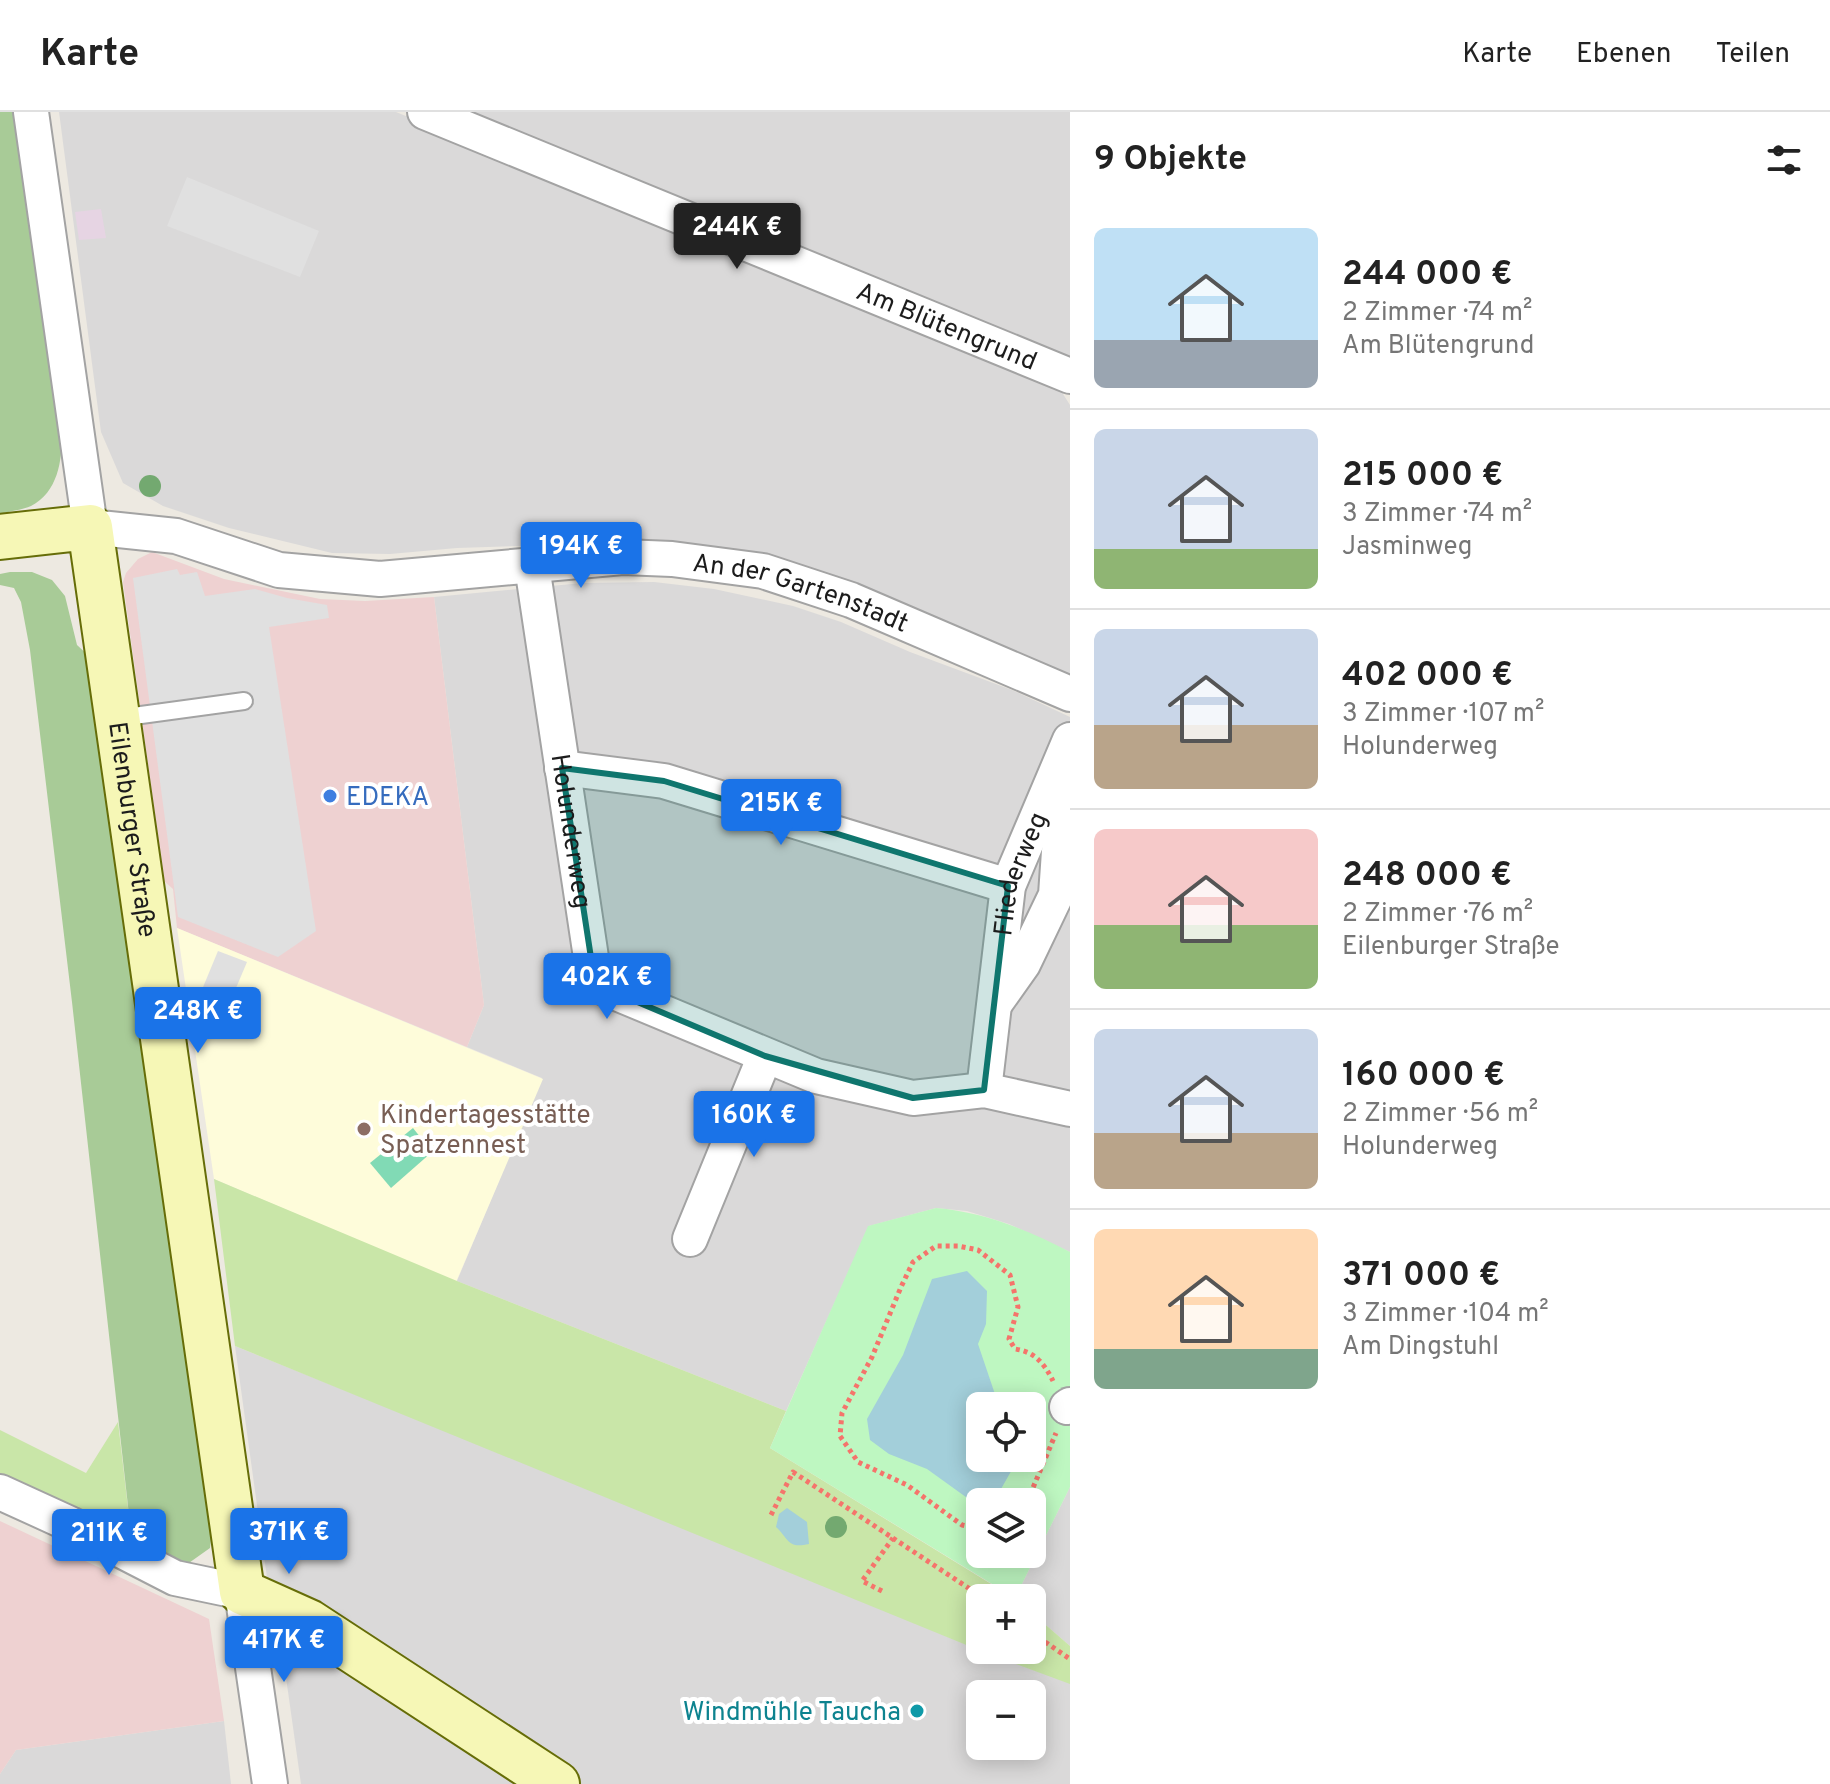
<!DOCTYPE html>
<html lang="de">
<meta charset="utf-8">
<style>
body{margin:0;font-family:Overpass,sans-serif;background:#f2f2f2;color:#222;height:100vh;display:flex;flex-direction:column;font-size:30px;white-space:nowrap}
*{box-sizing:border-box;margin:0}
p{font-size:26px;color:#767676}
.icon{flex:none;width:44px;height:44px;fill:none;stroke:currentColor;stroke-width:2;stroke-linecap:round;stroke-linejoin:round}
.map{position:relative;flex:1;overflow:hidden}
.sheet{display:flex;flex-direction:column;background:#fff;width:760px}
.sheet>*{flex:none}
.fabs{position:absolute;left:966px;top:1280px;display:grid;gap:16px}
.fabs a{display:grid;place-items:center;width:80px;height:80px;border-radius:12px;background:#fff;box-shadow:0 4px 20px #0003;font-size:40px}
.price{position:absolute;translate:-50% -68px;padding:0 18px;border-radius:8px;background:#1a73e8;color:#fff;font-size:26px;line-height:52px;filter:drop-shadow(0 2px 4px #0008)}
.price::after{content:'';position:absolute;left:50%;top:48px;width:24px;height:18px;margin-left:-12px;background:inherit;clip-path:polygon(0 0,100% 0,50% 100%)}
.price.current{background:#222;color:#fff}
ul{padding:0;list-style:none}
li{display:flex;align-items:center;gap:24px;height:200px;padding:0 24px}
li+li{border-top:2px solid #e0e0e0}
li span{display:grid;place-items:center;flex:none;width:224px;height:160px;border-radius:12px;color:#555}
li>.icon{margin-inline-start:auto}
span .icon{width:96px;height:96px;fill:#fffc;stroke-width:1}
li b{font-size:34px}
h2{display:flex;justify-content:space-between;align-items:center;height:96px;padding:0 24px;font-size:34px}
header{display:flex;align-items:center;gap:48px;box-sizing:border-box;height:112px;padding:0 40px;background:#fff;border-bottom:2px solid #e0e0e0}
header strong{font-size:38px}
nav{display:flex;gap:44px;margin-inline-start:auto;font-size:28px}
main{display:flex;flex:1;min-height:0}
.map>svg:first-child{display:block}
.residential{fill:#dad9d9;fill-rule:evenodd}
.commercial{fill:#eed1d1}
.industrial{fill:#e6d4e3}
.education{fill:#fefcda}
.grass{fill:#c9e6a8}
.forest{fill:#a8cb97}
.park{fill:#bef7c1;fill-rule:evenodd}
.pitch{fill:#81dab5}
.parking{fill:#e0e0e0}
.water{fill:#a3cfda}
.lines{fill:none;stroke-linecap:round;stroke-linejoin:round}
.lane-casing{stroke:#a3a3a3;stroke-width:20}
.street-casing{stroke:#a3a3a3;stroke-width:38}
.secondary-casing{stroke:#666d08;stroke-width:48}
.path{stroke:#f5746b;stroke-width:5;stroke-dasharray:4 4;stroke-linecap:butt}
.lane{stroke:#fff;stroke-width:16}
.street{stroke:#fff;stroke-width:34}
.secondary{stroke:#f6f7b6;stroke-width:44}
.tree{fill:#73a970}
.marked{fill:#0f766e;fill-opacity:0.2;stroke:#0f766e;stroke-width:6;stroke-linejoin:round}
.shop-dot{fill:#3f7fe0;stroke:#fff;stroke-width:3}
.education-dot{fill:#8d6e63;stroke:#fff;stroke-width:3}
.culture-dot{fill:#0f9aa8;stroke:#fff;stroke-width:3}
.labels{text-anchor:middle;stroke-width:8;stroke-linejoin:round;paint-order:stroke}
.street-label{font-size:26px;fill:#1c1c1c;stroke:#fff}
.shop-label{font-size:26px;fill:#366cbe;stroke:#fff;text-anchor:start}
.education-label{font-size:26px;fill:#785e54;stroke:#fff;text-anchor:start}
.culture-label{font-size:26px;fill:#0d838f;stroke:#fff;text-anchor:end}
</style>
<header>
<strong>Karte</strong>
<nav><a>Karte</a><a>Ebenen</a><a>Teilen</a></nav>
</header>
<main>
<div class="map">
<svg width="1070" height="1672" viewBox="0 0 1070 1672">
<rect width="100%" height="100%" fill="#ede9e1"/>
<!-- residential -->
<g class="residential">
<path d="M59,0H396L1056,271L1070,293V568L914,502L581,432L457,436L390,442L332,441L229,416L163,394L123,371L101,320Z"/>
<path d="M460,0H1070V252Z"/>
<path d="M654,470L714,477L793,494L841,510L910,540L1012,578L1070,605V1140L1009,1112L967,1099L936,1096L869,1114L786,1299L457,1169L542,966L467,935L484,893L434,485L583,471Z"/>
<path d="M235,1234L980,1534V1538L1070,1570V1672H576L268,1473ZM980,1582H1032V1634H980Z"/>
<path d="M1070,1375V1534L1032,1501V1486H1015Z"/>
<path d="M293,1528L369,1571L517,1672H301L282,1537Z"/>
<path d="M224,1609L231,1672H0V1662L16,1638Z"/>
</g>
<!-- commercial -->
<g class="commercial">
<path d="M152,440L224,467L320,487L365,489L434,485L484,893L467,935L177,816L173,777L164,769L123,470L126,461L138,447Z"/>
<path d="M0,1409L209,1507L224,1609L16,1638L0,1662Z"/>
</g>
<!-- industrial -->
<path class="industrial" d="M101,97L106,126L79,128L75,100Z"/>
<!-- education -->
<path class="education" d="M177,816L543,967L456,1170L214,1067Z"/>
<!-- grass -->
<g class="grass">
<path d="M214,1067L457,1169L786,1299L770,1336L1014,1486H980V1538H1032V1501L1070,1534V1572L986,1541L235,1234Z"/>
<path d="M118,1310L132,1430L0,1369V1318L86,1361Z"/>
</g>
<!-- forest -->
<g class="forest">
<path d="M0,0H14L62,322C62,349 58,380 31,394C22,398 9,399 0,402Z"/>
<path d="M10,460H32L52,468L65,484L77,533L92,547L213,1411L210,1436L186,1453L132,1430L72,890L30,538L21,490L14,476L0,473V462Z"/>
</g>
<!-- park -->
<path class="park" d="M936,1096C984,1100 1028,1118 1070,1140V1375L1015,1486L770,1336L868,1114ZM980,1294H1032V1346H980ZM980,1390H1032V1442H980Z"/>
<!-- pitch -->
<path class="pitch" d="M413,1016L432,1040L391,1076L370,1051Z"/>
<!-- parking -->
<g class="parking">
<path d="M187,65L319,119L300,165L167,114Z"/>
<path d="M177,457L180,463L197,460L205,484L255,477L287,486L327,493L329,506L269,515L316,819L278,845L178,805L133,466Z"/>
<path d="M218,839L247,850L222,909L194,897Z"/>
</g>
<!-- water -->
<g class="water">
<path d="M967,1159L987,1179L986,1212L978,1232L999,1294H980V1346L1018,1347L1001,1377L977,1393L927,1357L889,1342L870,1328L867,1307L903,1243L932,1167Z"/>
<path d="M787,1396L807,1410L809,1432C787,1437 789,1427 776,1415L779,1402Z"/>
</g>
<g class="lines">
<defs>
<path id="lane" d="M119,606L244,589"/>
<g id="street">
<path id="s1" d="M31,0L90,415L176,424L279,458L380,467L623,445L672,447L763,459L851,488L1070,582"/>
<path id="s2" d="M425,0L1070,264"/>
<path id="s3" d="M532,454L595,872L816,964L913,986L984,978L1070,997"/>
<path d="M562,656L664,669L1008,774"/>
<path d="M996,890L1023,852L1056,783L1064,667"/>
<path id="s4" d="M984,978L1008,774L1070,628"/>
<path d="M690,1127L765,944"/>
<path d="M1067,1295L1070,1293"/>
<path d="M0,1380L70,1412L175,1466L242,1480L270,1672"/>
</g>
<g id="secondary">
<path id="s5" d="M0,425L90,415L242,1480L309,1510L557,1672"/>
</g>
</defs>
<!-- lane casing -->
<use href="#lane" class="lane-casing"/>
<!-- street casing -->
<use href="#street" class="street-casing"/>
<!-- secondary casing -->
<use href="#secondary" class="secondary-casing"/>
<!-- path -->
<g class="path">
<path d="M1027,1390L1056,1321"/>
<path d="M771,1403L793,1360L979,1483L970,1496L980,1503"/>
<path d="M980,1417L962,1413L907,1373L858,1350L840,1324L842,1301L872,1245L901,1175L913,1150L936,1134H958L978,1138L1010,1163L1018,1195L1009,1227L1015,1237C1035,1240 1044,1251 1053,1269"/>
<path d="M882,1479L862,1469L893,1426"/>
<path d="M1032,1521L1070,1547"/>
</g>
<!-- lane -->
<use href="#lane" class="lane"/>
<!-- street -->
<use href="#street" class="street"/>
<!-- secondary -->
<use href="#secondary" class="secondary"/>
</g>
<!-- trees -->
<g class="tree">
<circle cx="150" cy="374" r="11"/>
<circle cx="836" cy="1415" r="11"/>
</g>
<!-- marked area -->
<path class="marked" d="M562,656L664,669L1008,774L984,978L913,986L765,944L595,872Z"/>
<!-- markers -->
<circle class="shop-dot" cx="330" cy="684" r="8"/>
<circle class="education-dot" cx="364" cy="1017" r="8"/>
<circle class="culture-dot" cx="917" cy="1599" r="8"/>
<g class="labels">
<!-- street labels -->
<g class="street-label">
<text dy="9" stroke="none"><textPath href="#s2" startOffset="564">Am Blütengrund</textPath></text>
<text dy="9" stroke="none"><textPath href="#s1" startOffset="1142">An der Gartenstadt</textPath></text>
<text dy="9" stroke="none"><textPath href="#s5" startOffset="396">Eilenburger Straße</textPath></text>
<text dy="9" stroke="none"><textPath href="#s3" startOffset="268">Holunderweg</textPath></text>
<text dy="9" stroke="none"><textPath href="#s4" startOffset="220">Fliederweg</textPath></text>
</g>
<!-- shop labels -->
<g class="shop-label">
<text x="346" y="693">EDEKA</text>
</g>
<!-- education labels -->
<g class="education-label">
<text x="380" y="1011">Kindertagesstätte<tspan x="380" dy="30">Spatzennest</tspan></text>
</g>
<!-- culture labels -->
<g class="culture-label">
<text x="901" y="1608">Windmühle Taucha</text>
</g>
</g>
</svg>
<div class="fabs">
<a><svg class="icon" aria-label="locate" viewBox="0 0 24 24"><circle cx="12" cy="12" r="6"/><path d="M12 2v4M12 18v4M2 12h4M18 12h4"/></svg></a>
<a><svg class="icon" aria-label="layers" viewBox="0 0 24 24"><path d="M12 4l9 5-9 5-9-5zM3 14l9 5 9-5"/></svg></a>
<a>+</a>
<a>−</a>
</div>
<b class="price current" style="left:737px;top:159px">244K €</b>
<b class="price" style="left:581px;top:478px">194K €</b>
<b class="price" style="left:781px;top:735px">215K €</b>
<b class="price" style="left:607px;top:909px">402K €</b>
<b class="price" style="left:198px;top:943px">248K €</b>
<b class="price" style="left:754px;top:1047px">160K €</b>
<b class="price" style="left:289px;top:1464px">371K €</b>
<b class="price" style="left:109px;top:1465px">211K €</b>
<b class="price" style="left:284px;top:1572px">417K €</b>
</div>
<section class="sheet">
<h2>9 Objekte<svg class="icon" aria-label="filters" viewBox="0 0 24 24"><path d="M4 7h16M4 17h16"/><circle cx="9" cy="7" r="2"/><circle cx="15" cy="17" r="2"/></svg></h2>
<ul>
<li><span style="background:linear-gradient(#bfe0f5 70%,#9aa5b1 0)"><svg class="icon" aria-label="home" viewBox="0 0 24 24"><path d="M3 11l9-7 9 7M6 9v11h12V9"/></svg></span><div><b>244 000 €</b><p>2 Zimmer · 74 m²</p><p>Am Blütengrund</p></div></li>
<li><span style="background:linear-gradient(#c9d6e8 75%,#8fb573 0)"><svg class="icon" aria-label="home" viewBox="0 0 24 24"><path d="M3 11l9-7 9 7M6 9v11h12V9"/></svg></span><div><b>215 000 €</b><p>3 Zimmer · 74 m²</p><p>Jasminweg</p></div></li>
<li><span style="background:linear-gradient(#c9d6e8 60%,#b9a48a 0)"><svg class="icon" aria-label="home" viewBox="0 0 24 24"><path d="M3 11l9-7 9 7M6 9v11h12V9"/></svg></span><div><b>402 000 €</b><p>3 Zimmer · 107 m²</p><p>Holunderweg</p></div></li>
<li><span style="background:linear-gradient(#f6c9c9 60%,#8fb573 0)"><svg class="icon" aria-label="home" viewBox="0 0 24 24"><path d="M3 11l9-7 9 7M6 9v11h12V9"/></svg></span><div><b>248 000 €</b><p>2 Zimmer · 76 m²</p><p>Eilenburger Straße</p></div></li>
<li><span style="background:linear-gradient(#c9d6e8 65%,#b9a48a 0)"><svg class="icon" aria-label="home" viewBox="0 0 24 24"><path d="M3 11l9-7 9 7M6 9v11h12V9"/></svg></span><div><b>160 000 €</b><p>2 Zimmer · 56 m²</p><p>Holunderweg</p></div></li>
<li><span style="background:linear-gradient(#ffd9b3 75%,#7fa58c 0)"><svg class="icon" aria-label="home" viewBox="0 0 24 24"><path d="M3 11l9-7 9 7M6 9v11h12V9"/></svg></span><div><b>371 000 €</b><p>3 Zimmer · 104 m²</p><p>Am Dingstuhl</p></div></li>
</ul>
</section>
</main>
